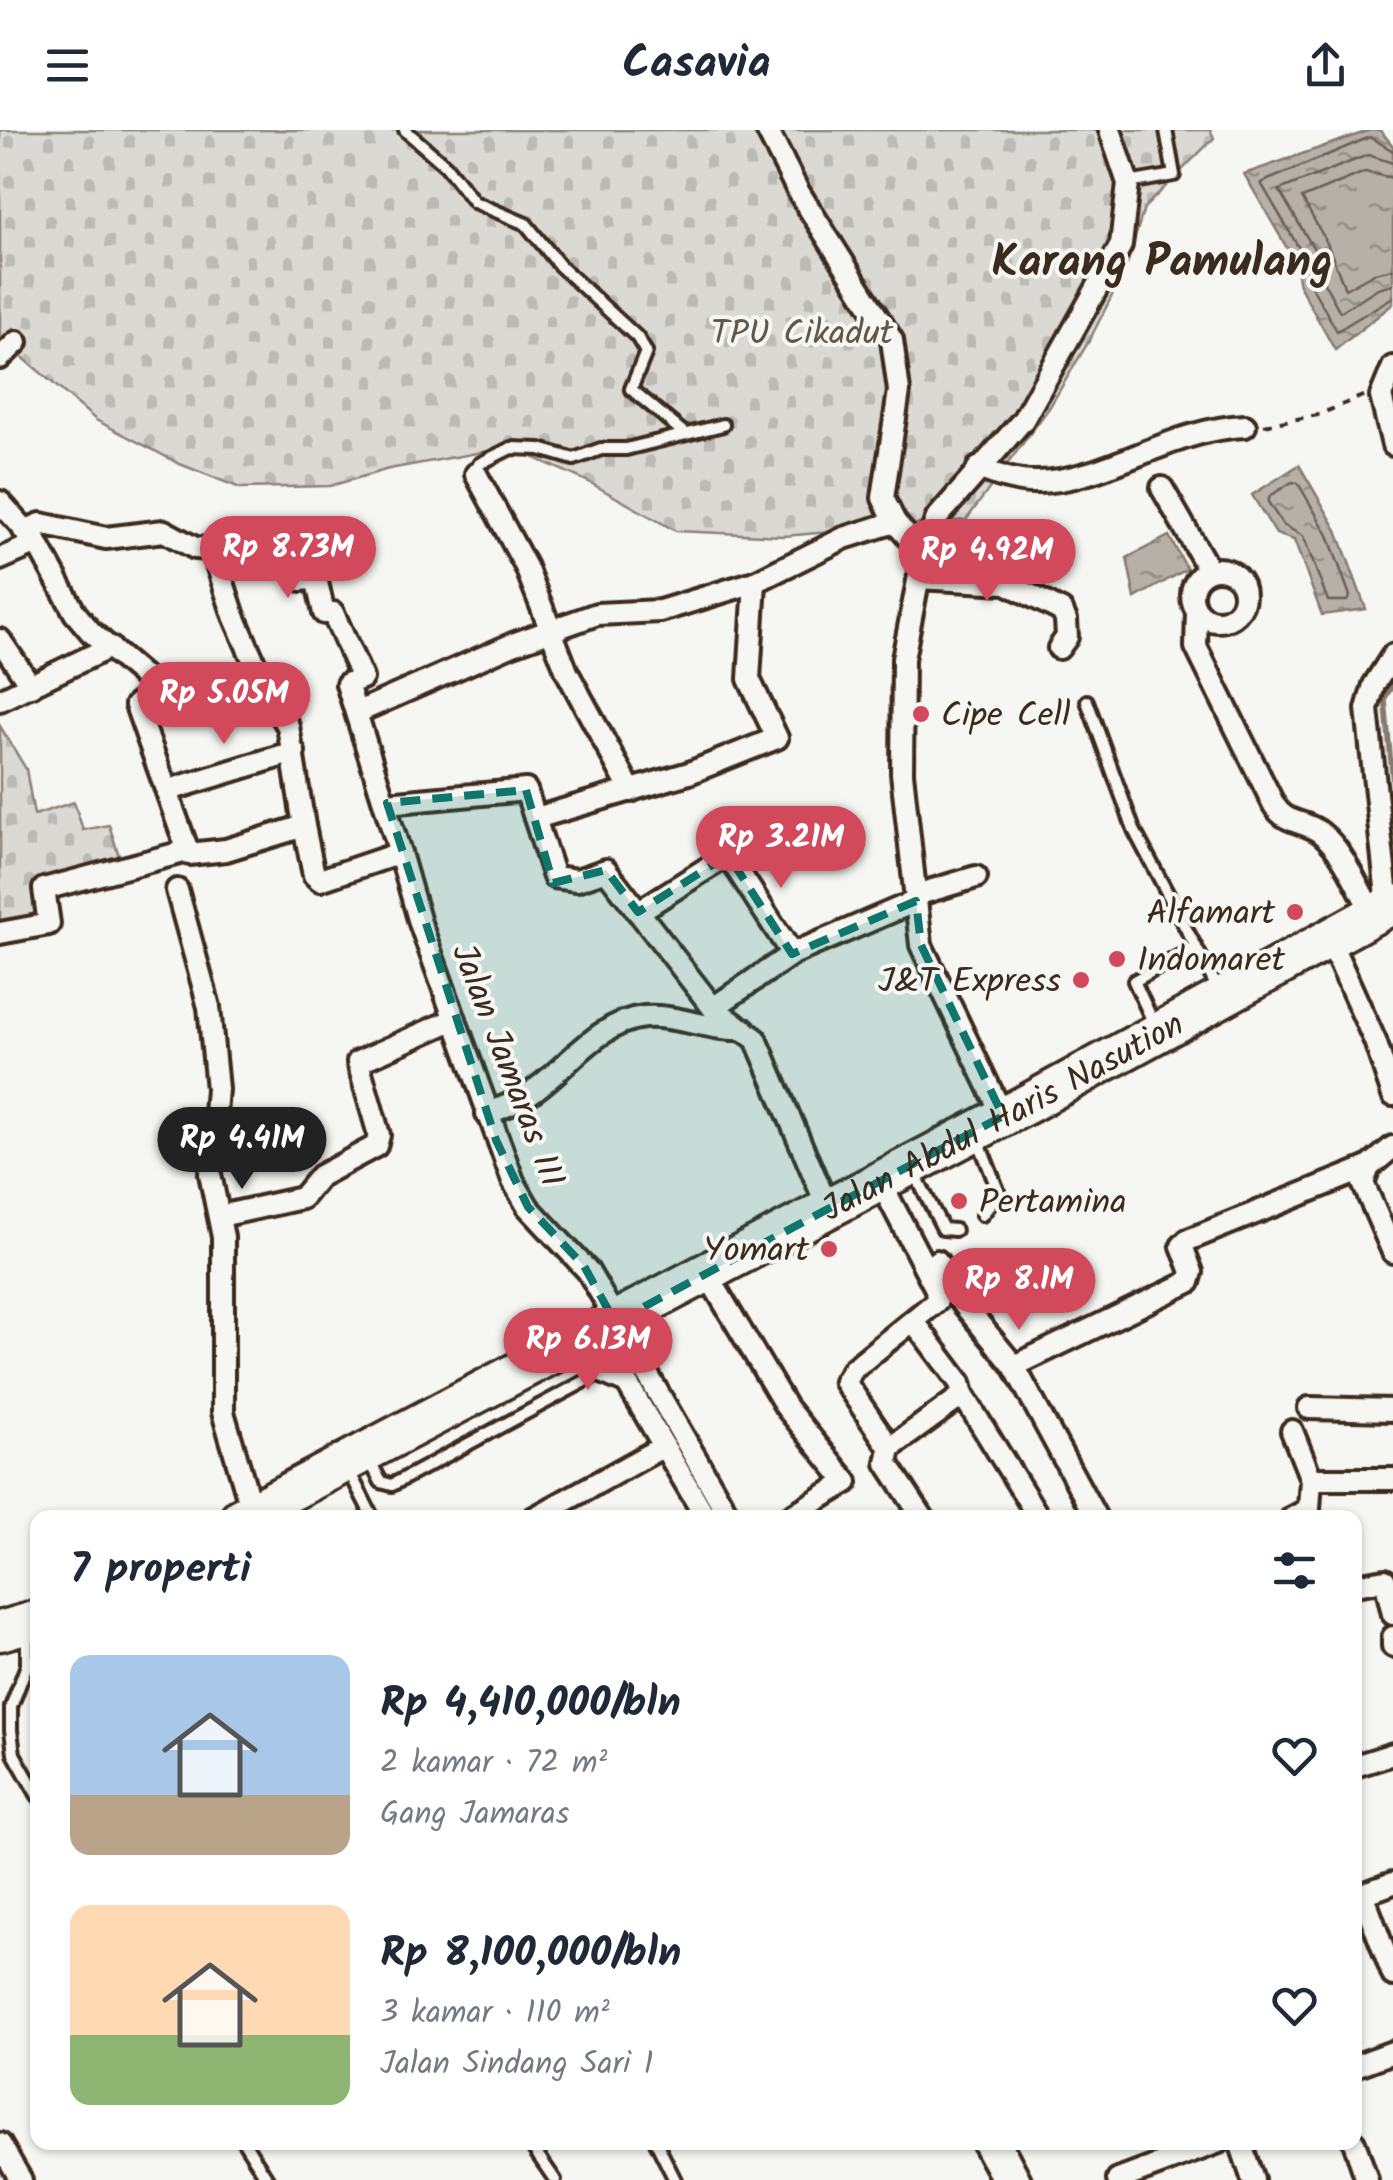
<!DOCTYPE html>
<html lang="id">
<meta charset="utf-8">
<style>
body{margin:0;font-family:Kalam,sans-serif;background:#f2f2f3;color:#1f2937;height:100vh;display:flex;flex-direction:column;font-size:38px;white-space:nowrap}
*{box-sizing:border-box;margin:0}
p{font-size:32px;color:#747a83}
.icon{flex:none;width:55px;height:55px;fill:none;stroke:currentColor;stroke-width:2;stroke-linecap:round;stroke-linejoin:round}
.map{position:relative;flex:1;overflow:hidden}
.panel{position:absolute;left:30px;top:1380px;width:1332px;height:640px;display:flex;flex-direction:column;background:#fff;border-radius:20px;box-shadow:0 2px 8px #0004}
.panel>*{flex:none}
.price{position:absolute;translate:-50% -85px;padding:0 22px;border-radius:35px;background:#d1495b;color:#fff;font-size:32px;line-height:65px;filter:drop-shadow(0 2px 5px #0008)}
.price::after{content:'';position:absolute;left:50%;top:60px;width:30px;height:22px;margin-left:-15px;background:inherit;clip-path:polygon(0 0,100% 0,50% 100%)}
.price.current{background:#222;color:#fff}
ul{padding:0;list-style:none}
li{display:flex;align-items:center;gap:30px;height:250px;padding:0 40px}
li span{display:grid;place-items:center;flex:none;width:280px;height:200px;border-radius:20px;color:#555}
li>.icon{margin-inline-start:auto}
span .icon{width:120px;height:120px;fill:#fffc;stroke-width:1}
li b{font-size:42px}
h2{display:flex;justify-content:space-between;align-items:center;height:120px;padding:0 40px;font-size:42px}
header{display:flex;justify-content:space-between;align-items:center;height:130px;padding:0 40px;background:#fff;font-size:45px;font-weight:700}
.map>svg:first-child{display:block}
.cemetery{fill:url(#cemetery-stones);stroke:#8a8278;stroke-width:2.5}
.water{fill:url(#water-ripples);stroke:#857a71;stroke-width:2.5}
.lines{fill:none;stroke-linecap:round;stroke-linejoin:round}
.shore{stroke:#6c6056;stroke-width:2.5}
.stream{stroke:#857a71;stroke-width:5}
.lane-casing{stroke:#3b2a1e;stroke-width:18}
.street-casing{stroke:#3b2a1e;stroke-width:28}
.highway-casing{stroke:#3b2a1e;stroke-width:45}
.path{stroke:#3b2a1e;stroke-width:4;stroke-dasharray:8 8;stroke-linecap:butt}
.lane{stroke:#f6f6f2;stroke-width:10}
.street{stroke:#f6f6f2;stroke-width:20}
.highway{stroke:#f6f6f2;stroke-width:38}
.marked{fill:#0f766e;fill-opacity:0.2;stroke:#0f766e;stroke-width:8;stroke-dasharray:20 12;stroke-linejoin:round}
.poi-dot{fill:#d1495b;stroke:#f6f6f2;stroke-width:4}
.labels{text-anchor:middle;stroke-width:8;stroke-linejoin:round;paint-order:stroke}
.park-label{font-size:35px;fill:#63564b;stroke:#f6f6f2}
.poi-label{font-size:35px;fill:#3b2a1e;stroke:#f6f6f2;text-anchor:start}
.street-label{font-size:35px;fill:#3b2a1e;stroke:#f6f6f2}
.district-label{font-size:45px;font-weight:bold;fill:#3b2a1e;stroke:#f6f6f2}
</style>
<header><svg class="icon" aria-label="menu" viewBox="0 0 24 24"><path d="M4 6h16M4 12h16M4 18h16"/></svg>Casavia<svg class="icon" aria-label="share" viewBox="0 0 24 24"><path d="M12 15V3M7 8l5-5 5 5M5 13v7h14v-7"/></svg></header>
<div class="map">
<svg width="1393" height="2050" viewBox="0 0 1393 2050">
<defs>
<pattern id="cemetery-stones" width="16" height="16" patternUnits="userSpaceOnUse" patternTransform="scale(2.5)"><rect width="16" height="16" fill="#dad9d3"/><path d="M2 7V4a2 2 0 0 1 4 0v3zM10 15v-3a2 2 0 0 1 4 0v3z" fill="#bcbab5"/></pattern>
<pattern id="water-ripples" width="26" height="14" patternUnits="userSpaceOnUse" patternTransform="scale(2.5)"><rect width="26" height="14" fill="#b6b0a9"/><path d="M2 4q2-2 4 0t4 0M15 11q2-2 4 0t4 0" fill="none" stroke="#958f89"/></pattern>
</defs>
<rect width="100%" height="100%" fill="#f6f6f2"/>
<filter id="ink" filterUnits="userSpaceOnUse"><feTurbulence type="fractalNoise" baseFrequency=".01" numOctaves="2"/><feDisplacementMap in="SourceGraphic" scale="20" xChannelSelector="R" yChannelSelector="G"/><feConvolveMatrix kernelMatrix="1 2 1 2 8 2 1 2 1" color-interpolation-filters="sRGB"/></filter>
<g filter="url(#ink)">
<!-- cemetery -->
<g class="cemetery">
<path d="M0,0H1210L1214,8L1144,78L1126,138L1089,211L1049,278L966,390L784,406L676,401L587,351L510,317L389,339L330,356L240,358L180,334L96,290L0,208Z"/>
<path d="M0,596L26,639L34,685L74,672L83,700L109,695L123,738L45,759L49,794L0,803Z"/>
</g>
<!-- water -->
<g class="water">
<path d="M1371,0H1380L1393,16V174L1335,220L1299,155L1294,130L1244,44Z"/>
<path d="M1299,335L1337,400L1366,479L1322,485L1294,410L1276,404L1252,365Z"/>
<path d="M1169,406L1187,439L1135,468L1127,428Z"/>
</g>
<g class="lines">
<!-- shore -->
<g class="shore">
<path d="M1393,21L1370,7L1261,53L1303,125L1309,152L1337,201L1393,167"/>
<path d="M1393,33L1368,25L1279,60L1314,119L1321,147L1340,182L1378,158L1393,154"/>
<path d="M1393,48L1365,42L1302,68L1327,113L1345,159L1374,143L1393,139"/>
<path d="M1292,352L1298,353L1328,405L1350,466L1347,471H1328L1303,406L1283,395L1268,372L1270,366Z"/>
</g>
<!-- stream -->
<path class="stream" d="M1393,555L1385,568L1393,655"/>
<defs>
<g id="lane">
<path d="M405,0L446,36L474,72L526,94L560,136L637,207L646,222L631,259L685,304"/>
<path d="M1128,53L1174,45L1166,0"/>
<path d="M476,344L479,334L511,318L540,319L574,329L601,319H626L723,295"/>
<path d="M1087,571L1134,700L1220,863"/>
<path d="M1154,894L1134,851L1196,817"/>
<path d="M977,1007L999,1063L982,1085"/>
<path d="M915,1044L943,1099L955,1100"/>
<path d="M369,1329L381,1352L392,1355L602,1242"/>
<path d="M348,1339L373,1388"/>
<path d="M27,1501V1535L11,1577V1600L14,1624L38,1666"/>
<path d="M244,2012L268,2050"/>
<path d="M529,2012L555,2050"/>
<path d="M656,2012L675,2050"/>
</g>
<g id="street">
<path d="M767,0L798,61L892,210L899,261L883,368L895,392L923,425"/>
<path d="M0,228L17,212"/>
<path d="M1393,237L1381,266L1393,315"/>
<path d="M978,338C997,345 1017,353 1038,352C1105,351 1170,299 1245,296"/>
<path d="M476,344L526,437L567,542L631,661"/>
<path d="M1162,358L1209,440"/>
<path d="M0,372L37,413L75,483L91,502L158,559L136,575L189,724L226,720L304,696L314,745L320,750L400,723L420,793L513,1051L528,1077L588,1141L730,1388"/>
<path d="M24,401L41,394L106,408L164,401L195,418L212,419L296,414L301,450L316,448L324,483H333L362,548L347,554L400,723"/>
<path d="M212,419L234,486L269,566L288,596L304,696"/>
<path d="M0,429L37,413"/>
<circle cx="1218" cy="465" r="26"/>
<path d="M919,448L1006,453L1062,481L1066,490L1067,507L1059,518"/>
<path d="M1197,481L1196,517L1274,675C1286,695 1305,690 1321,703C1345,722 1358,760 1374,785"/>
<path d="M0,510L31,556"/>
<path d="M0,570L110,517"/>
<path d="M358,582L513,514L597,484L660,481L755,452L844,408L895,392"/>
<path d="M169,660L294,622"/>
<path d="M387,673L526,660L554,747L577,750L606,740L713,878L756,909L828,1078"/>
<path d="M536,688L689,643L777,608L749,549L755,452"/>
<path d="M177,760L209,877L217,959L210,1044L223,1107V1282L252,1381"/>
<path d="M916,765L976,747"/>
<path d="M1388,776L1367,579L1374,555L1393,525"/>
<path d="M638,782L728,725L792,824"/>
<path d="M0,803L49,794L44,759L187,721"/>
<path d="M1330,811L1375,911L1393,965"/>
<path d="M713,878L792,824L916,771"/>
<path d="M487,984C501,978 516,973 529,964C566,940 597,892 644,887C673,884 711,901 744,899"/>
<path d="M1003,986L921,815L902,643L903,529L923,425L937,388L1023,290L1121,115L1128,53L1110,0"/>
<path d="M1393,1017L1369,1037L1363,1053L1393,1122"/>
<path d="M880,1051L936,1159L937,1171L853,1239L845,1252L890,1318L887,1333L923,1388"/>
<path d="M220,1086L302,1068L320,1046L376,1016L379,1005L358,932L455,889"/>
<path d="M937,1131L955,1164L1014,1236L1096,1388"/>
<path d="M706,1142L786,1277L847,1352L788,1388"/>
<path d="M583,1209L602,1242L627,1253L706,1388"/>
<path d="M1014,1236L1189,1152L1192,1142L1182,1116L1188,1110L1369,1037"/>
<path d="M963,1265L1039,1388"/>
<path d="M1309,1278L1393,1280"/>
<path d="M1292,1301L1311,1349L1309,1379L1292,1388"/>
<path d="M890,1318L963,1265L960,1253L915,1193"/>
<path d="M1311,1349H1393"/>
<path d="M534,1388L664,1316"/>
<path d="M1355,1455L1385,1450L1393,1484"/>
<path d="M1393,1507V1516"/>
<path d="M1355,1636L1393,1624"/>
<path d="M1363,1765L1393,1845"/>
<path d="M1355,1767L1393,1753"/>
<path d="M1355,1936L1393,1922"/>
<path d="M982,2012L1003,2050"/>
<path d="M1000,2012L1020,2050"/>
<path d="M1240,2012L1253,2050"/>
<path d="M1354,2012L1367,2050"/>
<path d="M0,2014L21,2050"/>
<path d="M1118,2050L1219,2012"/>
</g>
<g id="highway">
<path id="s1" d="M240,1388L1029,973L1393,774"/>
<path d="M0,1501L38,1490"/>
</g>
</defs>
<!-- lane casing -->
<use href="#lane" class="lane-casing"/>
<!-- street casing -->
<use href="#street" class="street-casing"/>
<!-- highway casing -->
<use href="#highway" class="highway-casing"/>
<!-- path -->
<path class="path" d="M1264,295L1318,285L1365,265"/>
<!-- lane -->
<use href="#lane" class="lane"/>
<!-- street -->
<use href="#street" class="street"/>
<!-- highway -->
<use href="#highway" class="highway"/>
</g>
</g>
<!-- marked area -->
<path class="marked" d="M526,660L553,753L606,740L638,782L728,725L792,824L916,771L921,815L1003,986L615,1192L584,1136L528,1077L496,1010L387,673Z"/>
<!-- markers -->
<g class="poi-dot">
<circle cx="921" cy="584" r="10"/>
<circle cx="1295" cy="782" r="10"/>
<circle cx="1117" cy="829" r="10"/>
<circle cx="1081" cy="850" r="10"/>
<circle cx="959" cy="1071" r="10"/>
<circle cx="829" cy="1119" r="10"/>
</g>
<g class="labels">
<!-- park labels -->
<g class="park-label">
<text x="802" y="214">TPU Cikadut</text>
</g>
<!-- poi labels -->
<g class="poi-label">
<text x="941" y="596">Cipe Cell</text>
<text x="1275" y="794" text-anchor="end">Alfamart</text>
<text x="1137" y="841">Indomaret</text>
<text x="1061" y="862" text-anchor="end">J&amp;T Express</text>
<text x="979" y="1083">Pertamina</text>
<text x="809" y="1131" text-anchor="end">Yomart</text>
</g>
<!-- street labels -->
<g class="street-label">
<text transform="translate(509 935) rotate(69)" y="12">Jalan Jamaras III</text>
<text dy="12" stroke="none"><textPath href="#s1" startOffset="862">Jalan Abdul Haris Nasution</textPath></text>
</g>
<!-- district labels -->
<g class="district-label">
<text x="1162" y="146">Karang Pamulang</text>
</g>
</g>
</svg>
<b class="price" style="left:288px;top:471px">Rp 8.73M</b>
<b class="price" style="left:987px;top:474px">Rp 4.92M</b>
<b class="price" style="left:224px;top:617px">Rp 5.05M</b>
<b class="price" style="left:781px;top:761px">Rp 3.21M</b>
<b class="price current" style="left:242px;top:1062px">Rp 4.41M</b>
<b class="price" style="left:1019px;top:1203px">Rp 8.1M</b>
<b class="price" style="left:588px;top:1263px">Rp 6.13M</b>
<section class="panel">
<h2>7 properti<svg class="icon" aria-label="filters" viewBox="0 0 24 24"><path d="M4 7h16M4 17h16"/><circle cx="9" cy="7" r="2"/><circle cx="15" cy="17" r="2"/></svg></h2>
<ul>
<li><span style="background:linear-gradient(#a9c7e8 70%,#b9a48a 0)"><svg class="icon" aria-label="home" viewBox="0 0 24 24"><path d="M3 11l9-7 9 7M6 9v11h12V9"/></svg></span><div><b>Rp 4,410,000/bln</b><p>2 kamar · 72 m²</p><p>Gang Jamaras</p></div><svg class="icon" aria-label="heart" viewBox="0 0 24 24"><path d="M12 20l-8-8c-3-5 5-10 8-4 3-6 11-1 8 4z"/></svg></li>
<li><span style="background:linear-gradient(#ffd9b3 65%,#8fb573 0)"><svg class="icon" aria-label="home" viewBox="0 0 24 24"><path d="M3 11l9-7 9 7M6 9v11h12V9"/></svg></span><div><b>Rp 8,100,000/bln</b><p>3 kamar · 110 m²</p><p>Jalan Sindang Sari 1</p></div><svg class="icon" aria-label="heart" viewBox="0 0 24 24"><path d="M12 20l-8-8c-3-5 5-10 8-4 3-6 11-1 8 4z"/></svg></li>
</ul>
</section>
</div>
